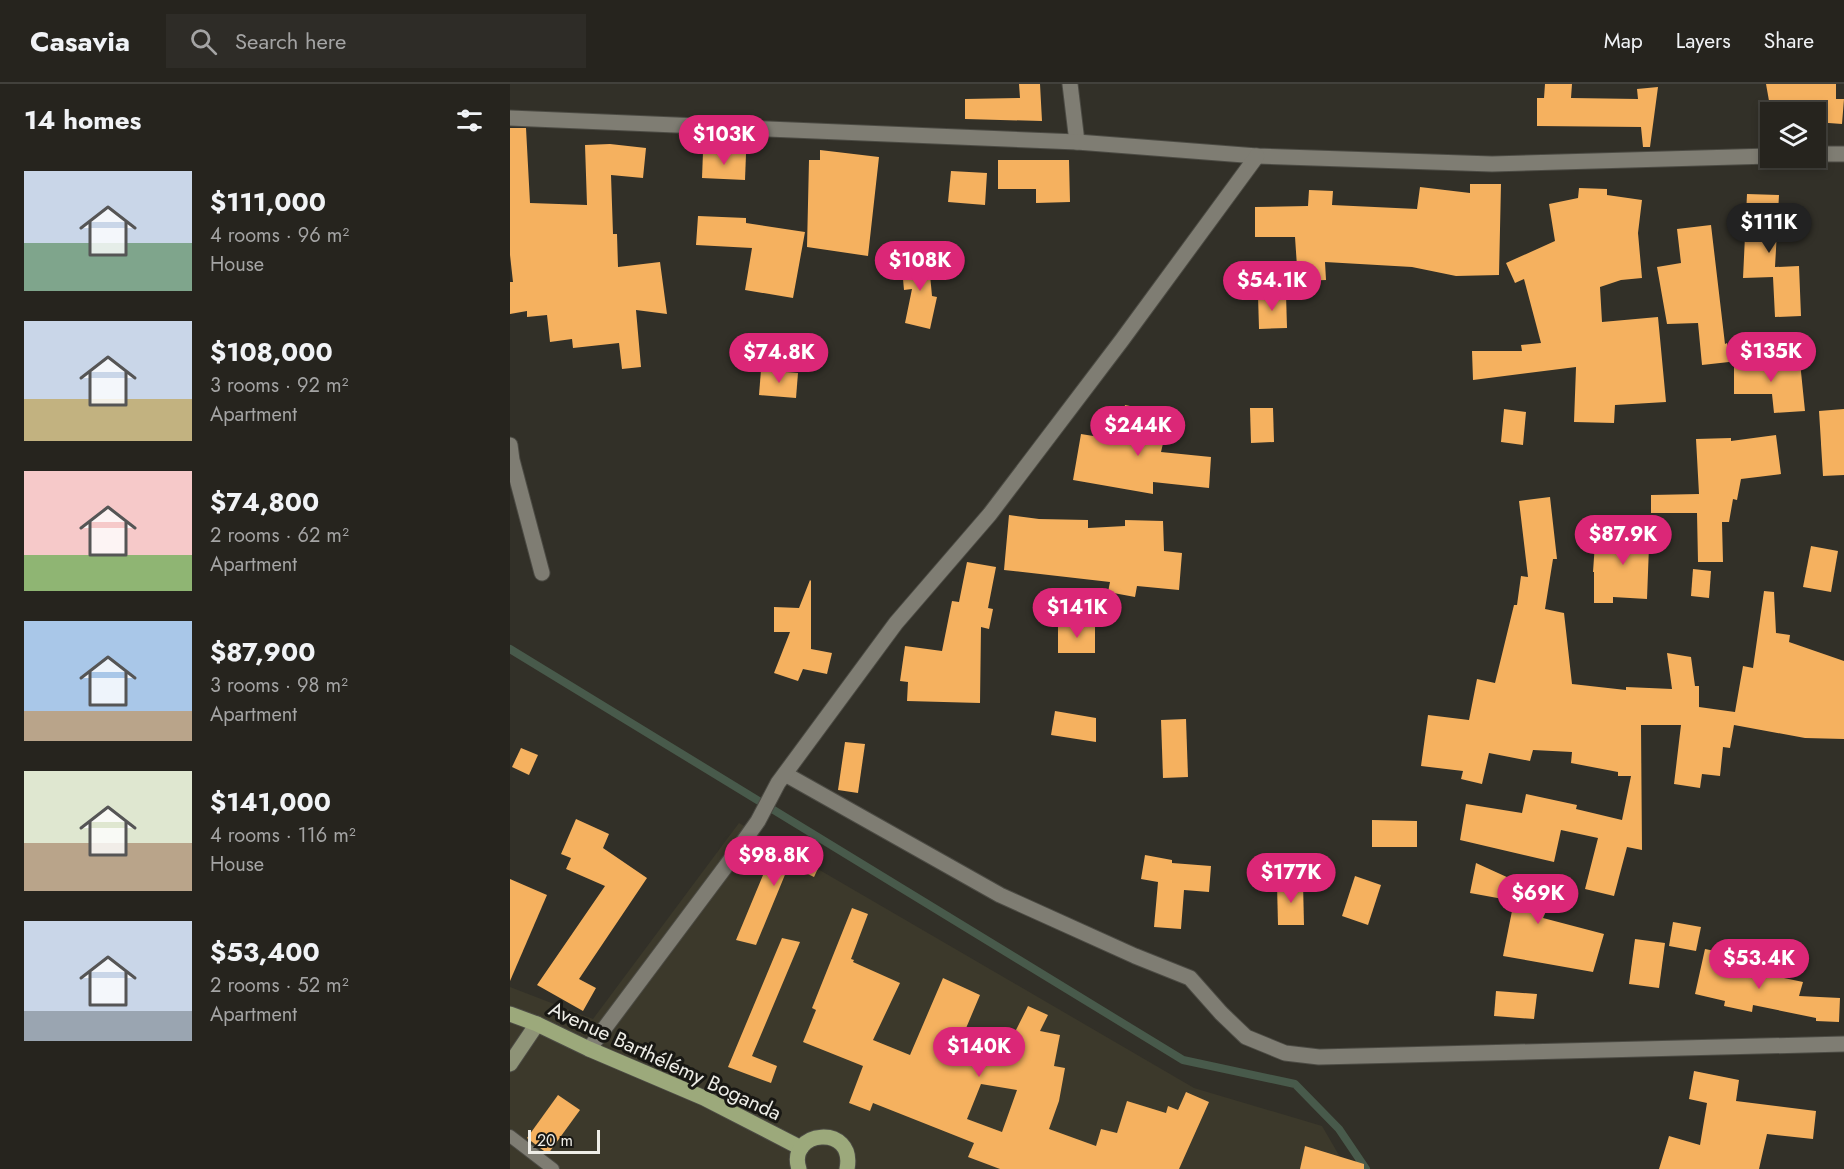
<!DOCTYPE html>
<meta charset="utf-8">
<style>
body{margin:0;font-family:Jost,sans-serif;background:#2e2c27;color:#f1f3f6;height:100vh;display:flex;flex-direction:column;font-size:22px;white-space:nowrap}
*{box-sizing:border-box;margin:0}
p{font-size:20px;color:#a4a4a4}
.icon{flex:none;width:33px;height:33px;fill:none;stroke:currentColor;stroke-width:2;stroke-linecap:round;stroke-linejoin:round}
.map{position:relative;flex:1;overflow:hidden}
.panel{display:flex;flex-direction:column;background:#26241e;width:510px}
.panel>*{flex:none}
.tools{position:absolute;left:1250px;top:18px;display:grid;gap:12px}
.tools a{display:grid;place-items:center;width:66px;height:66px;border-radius:0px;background:#26241e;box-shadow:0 3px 9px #0003,0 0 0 2px #42413c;font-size:30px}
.scale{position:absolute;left:18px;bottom:15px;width:72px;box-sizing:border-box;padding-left:6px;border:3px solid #eeede7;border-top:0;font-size:16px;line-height:21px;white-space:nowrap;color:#eeede7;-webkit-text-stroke:4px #191814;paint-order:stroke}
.price{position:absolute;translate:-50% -51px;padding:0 14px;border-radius:21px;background:#db2777;color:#fff;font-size:20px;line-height:39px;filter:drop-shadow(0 2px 3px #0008)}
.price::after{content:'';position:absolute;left:50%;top:36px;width:18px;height:14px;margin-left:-9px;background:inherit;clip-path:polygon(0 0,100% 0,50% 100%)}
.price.active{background:#222;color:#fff}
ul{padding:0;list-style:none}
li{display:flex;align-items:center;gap:18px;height:150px;padding:0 24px}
li span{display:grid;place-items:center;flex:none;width:168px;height:120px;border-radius:0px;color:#555}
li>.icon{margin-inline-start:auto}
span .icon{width:72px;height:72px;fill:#fffc;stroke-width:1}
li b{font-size:26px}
h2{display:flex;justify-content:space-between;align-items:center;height:72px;padding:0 24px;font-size:26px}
header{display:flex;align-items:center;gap:36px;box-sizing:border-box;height:84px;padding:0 30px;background:#26241e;border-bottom:2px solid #42413c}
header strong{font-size:28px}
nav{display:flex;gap:33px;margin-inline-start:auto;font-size:21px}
.search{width:420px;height:54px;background:#2e2c27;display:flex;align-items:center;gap:15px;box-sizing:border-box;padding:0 21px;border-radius:0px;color:#a4a4a4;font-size:22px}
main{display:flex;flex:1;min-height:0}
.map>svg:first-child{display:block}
.built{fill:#3c392b}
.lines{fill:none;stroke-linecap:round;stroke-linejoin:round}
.stream{stroke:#485a4b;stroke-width:8}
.building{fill:#f5b15f;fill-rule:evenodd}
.lane-casing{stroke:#4c4b44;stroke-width:14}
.street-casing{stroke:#4c4b44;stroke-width:17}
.secondary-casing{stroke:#4c4b44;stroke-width:17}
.primary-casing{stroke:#4c4b44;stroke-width:17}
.lane{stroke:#7f7d73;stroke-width:12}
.street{stroke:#7f7d73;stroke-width:15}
.secondary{stroke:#8e9377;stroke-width:15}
.primary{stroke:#9ca97b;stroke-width:15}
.labels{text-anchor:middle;stroke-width:6;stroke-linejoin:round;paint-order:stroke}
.street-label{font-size:21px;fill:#eeede7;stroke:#191814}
</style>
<header>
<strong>Casavia</strong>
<div class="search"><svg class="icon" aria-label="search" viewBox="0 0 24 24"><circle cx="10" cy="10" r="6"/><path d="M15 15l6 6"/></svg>Search here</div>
<nav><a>Map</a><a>Layers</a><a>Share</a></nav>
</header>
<main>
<section class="panel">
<h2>14 homes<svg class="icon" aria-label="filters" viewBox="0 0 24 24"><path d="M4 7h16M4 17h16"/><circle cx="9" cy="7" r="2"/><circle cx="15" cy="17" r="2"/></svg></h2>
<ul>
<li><span style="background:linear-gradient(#c9d6e8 60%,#7fa58c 0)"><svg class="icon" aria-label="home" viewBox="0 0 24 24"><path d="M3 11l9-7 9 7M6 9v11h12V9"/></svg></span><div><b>$111,000</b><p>4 rooms · 96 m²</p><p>House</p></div></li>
<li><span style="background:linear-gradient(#c9d6e8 65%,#c2b280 0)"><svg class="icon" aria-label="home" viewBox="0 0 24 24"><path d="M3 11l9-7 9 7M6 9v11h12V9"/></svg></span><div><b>$108,000</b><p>3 rooms · 92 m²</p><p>Apartment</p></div></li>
<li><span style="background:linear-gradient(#f6c9c9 70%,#8fb573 0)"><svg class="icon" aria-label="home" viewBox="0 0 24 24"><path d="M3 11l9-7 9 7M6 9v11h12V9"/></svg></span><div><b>$74,800</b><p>2 rooms · 62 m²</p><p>Apartment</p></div></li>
<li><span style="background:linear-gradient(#a9c7e8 75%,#b9a48a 0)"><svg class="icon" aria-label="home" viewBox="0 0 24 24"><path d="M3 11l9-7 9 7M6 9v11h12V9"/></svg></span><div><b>$87,900</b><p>3 rooms · 98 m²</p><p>Apartment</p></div></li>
<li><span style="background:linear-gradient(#dfe7d0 60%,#b9a48a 0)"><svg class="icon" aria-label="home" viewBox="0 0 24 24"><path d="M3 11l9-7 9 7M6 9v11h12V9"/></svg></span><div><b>$141,000</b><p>4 rooms · 116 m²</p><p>House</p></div></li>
<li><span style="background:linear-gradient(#c9d6e8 75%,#9aa5b1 0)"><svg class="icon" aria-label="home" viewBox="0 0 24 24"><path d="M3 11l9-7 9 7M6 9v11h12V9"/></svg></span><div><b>$53,400</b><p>2 rooms · 52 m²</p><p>Apartment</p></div></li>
</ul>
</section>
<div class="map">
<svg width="1334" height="1085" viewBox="0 0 1334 1085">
<rect width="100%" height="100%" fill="#323028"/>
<!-- built -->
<path class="built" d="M229,739L684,1004L812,1042L837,1085H0V903L83,935Z"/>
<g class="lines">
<!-- stream -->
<path class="stream" d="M0,565L673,976L785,1000L829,1045L856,1085"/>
</g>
<!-- building -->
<g class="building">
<path d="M509,0H530L532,37L455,35V15L510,14Z"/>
<path d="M1035,0H1062L1061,14L1128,15L1127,5L1148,3L1140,63H1133L1131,43L1027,42V14H1034Z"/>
<path d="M1256,0H1326V15H1334L1332,40L1305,38V28H1261Z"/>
<path d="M0,44H16L20,119L77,121L75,61L100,60L136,64L133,94L101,91L103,150H107L108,183L150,178L157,230L126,226L131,283L112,285L109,259L63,264L62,255L40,258L37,231L17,233V227L0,230V198H3L0,171Z"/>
<path d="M310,66L369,73L358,172L297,163L299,76H310Z"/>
<path d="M193,68L236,70L235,96L192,94Z"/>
<path d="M488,76H559L560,118L526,119V105H488Z"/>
<path d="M441,87L477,89L475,121L438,118Z"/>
<path d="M960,100H991L989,191L946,192L902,183L815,178L816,196L788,197L785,153H745V123L798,122L799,106L823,107L822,121L907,125L910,103L960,109Z"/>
<path d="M1069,104L1097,105V111L1132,116L1128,149L1132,194L1111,196L1090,203L1092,238L1148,233L1156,318L1105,321L1104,339L1064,338L1066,283L963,296L962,267H1012L1011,261L1031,259L1014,195L1005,199L996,179L1045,157L1039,120L1068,114Z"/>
<path d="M1237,110L1269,111L1265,183L1289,182L1291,232L1265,233L1263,193L1233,194Z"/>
<path d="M188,132L236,134V139L295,148L283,214L235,206L242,164L186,161Z"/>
<path d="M1201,141L1215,260L1217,259L1219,278L1192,281L1188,239L1157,240L1147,183L1171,179L1167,145Z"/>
<path d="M413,158H417L422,212L427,213L420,245L395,239L402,205L394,206L392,184L407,183Z"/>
<path d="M776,210L777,244L749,245L748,211Z"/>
<path d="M1224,274H1253V281L1290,278L1295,327L1264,329L1262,310H1224Z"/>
<path d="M251,286L288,289L286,314L249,311Z"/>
<path d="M615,321L660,330L651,368L701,373L699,404L643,398V410L563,396L571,350L608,356Z"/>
<path d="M740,324H763L764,358L741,359Z"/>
<path d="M994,325L1016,328L1013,361L991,358Z"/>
<path d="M1334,325V391L1313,392L1309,327Z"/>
<path d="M1266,351L1271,390L1231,395L1227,416L1223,415L1219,438H1212L1213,478H1188L1187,429H1141V411L1189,410L1186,355L1221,354V357Z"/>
<path d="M1040,413L1047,475H1043L1035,525L1054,529L1062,600L1116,606V603L1162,605L1157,569L1181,573L1185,602H1189V623L1225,628L1233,582L1243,584L1254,507L1264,508L1266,549L1280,551L1279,558L1334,577V655L1295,654L1224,641L1220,664L1213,663L1210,692L1192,690L1190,704L1164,700L1171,641H1131L1132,766L1117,763L1104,812L1075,805L1088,754L1051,746L1044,778L950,756L956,720L1012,729L1016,710L1067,721L1066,725L1112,736L1121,692H1108V688L1061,679L1062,668L1023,666L1020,677L979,669L972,700L951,695L953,687L911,682L918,631L959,636L967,595L985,599L1004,521H1007L1011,492L1018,493L1009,417Z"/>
<path d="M499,431L529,435L578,436V444L615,442V436L653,437L654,467L672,469L669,506L627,502L625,513L598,508L600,498L494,486Z"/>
<path d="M1135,435L1139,462L1137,515L1103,513V519H1084V488H1083L1085,459L1114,461L1111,439Z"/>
<path d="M1301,462L1328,467L1321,508L1293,503Z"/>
<path d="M457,478L486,483L478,524L483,525L479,545L471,543L470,619L397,617L398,598L390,597L395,562L432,567L442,517L449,518Z"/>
<path d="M1183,485L1201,487L1199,514L1181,512Z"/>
<path d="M300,496L301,497V565L322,569L317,590L293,585L288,597L264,589L280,548H264V523L289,524Z"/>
<path d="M585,541V569H548V542Z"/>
<path d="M545,627L586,634V658L541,651Z"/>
<path d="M676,635L678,693L653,694L651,636Z"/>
<path d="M335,658L355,660L348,709L328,706Z"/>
<path d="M11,664L28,671L19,691L2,683Z"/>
<path d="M66,735L99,750L93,764L137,794L69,895L86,904L73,927L27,901L95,802L56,785L61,774L51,770Z"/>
<path d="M862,736L907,737V763H862Z"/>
<path d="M268,755L312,776L304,793L279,781L246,861L226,856Z"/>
<path d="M635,771L662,776V779L701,782L699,808L674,806L671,845L644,843L648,798L631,795Z"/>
<path d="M966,779L1056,820L1054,826L1038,823L1033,834L1094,850L1083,888L993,872L1004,817L960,809Z"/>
<path d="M845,792L871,801L858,841L832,832Z"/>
<path d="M0,795L37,811L0,897Z"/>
<path d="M793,799L794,841H768L767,800Z"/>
<path d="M342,824L358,830L341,875L344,876L343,878L390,899L363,956L400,971L433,894L470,911L454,949L496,966L518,922L538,931L530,947L550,951L544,982L555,984L549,1017L539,1045L586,1062L591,1045L607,1049L617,1017L656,1029L658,1022L668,1026L676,1008L699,1018L669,1085H490L458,1073L464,1059L363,1019L360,1027L339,1019L353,982L293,958L306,926L302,924ZM471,1000L507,1006L492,1048L457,1035Z"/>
<path d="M1163,838L1191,843L1186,867L1159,862Z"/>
<path d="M272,854L290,858L242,972L267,982L261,999L218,983Z"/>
<path d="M1125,855L1155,859L1149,904L1119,900Z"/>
<path d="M1195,865L1220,870L1219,877L1252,885L1251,889L1293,898L1289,912L1330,914L1329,938L1306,937V934L1243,921L1242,928L1214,922L1215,917L1185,910Z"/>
<path d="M986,907L1027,910L1024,935L984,932Z"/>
<path d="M1184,987L1229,996L1226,1017L1306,1027L1303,1055L1257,1050L1249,1085H1149L1159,1052L1190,1061L1197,1019L1179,1015Z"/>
<path d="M48,1011L70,1026L38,1070L17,1054Z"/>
<path d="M795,1062L854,1080V1085H790Z"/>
</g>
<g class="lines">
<defs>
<path id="lane" d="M0,1052L43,1085"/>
<g id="street">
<path d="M560,0L567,58"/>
<path d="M0,34L567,58L747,72L982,80L1260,72"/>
<path d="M1305,70H1334"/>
<path d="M0,361L2,376L32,489"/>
<path d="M275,690L490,811L625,872L680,894L711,929L736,953L775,969L809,973L1334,960"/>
<path d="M79,965L216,782L248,737L268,699L386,539L480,430L612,256L747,72"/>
</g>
<path id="secondary" d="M0,980L27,940"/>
<g id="primary">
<path d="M0,930L27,940L79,965L194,1014L291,1064"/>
<path d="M289,1085C276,1046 346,1039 337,1085"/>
</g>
</defs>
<!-- lane casing -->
<use href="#lane" class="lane-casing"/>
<!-- street casing -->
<use href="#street" class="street-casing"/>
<!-- secondary casing -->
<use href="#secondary" class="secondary-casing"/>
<!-- primary casing -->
<use href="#primary" class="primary-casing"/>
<!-- lane -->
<use href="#lane" class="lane"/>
<!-- street -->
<use href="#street" class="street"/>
<!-- secondary -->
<use href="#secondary" class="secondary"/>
<!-- primary -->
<use href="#primary" class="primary"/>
</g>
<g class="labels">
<!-- street labels -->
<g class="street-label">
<text transform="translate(155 977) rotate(25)" y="7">Avenue Barthélémy Boganda</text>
</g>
</g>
</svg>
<div class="tools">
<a><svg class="icon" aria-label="layers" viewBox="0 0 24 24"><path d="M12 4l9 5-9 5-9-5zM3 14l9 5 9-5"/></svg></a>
</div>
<div class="scale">20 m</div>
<b class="price" style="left:214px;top:82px">$103K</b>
<b class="price active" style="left:1259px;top:170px">$111K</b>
<b class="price" style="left:410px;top:208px">$108K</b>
<b class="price" style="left:762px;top:228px">$54.1K</b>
<b class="price" style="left:1261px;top:299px">$135K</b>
<b class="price" style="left:269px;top:300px">$74.8K</b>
<b class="price" style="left:628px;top:373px">$244K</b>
<b class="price" style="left:1113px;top:482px">$87.9K</b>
<b class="price" style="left:567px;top:555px">$141K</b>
<b class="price" style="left:264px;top:803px">$98.8K</b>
<b class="price" style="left:781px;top:820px">$177K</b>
<b class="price" style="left:1028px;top:841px">$69K</b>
<b class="price" style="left:1249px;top:906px">$53.4K</b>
<b class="price" style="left:469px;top:994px">$140K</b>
</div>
</main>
